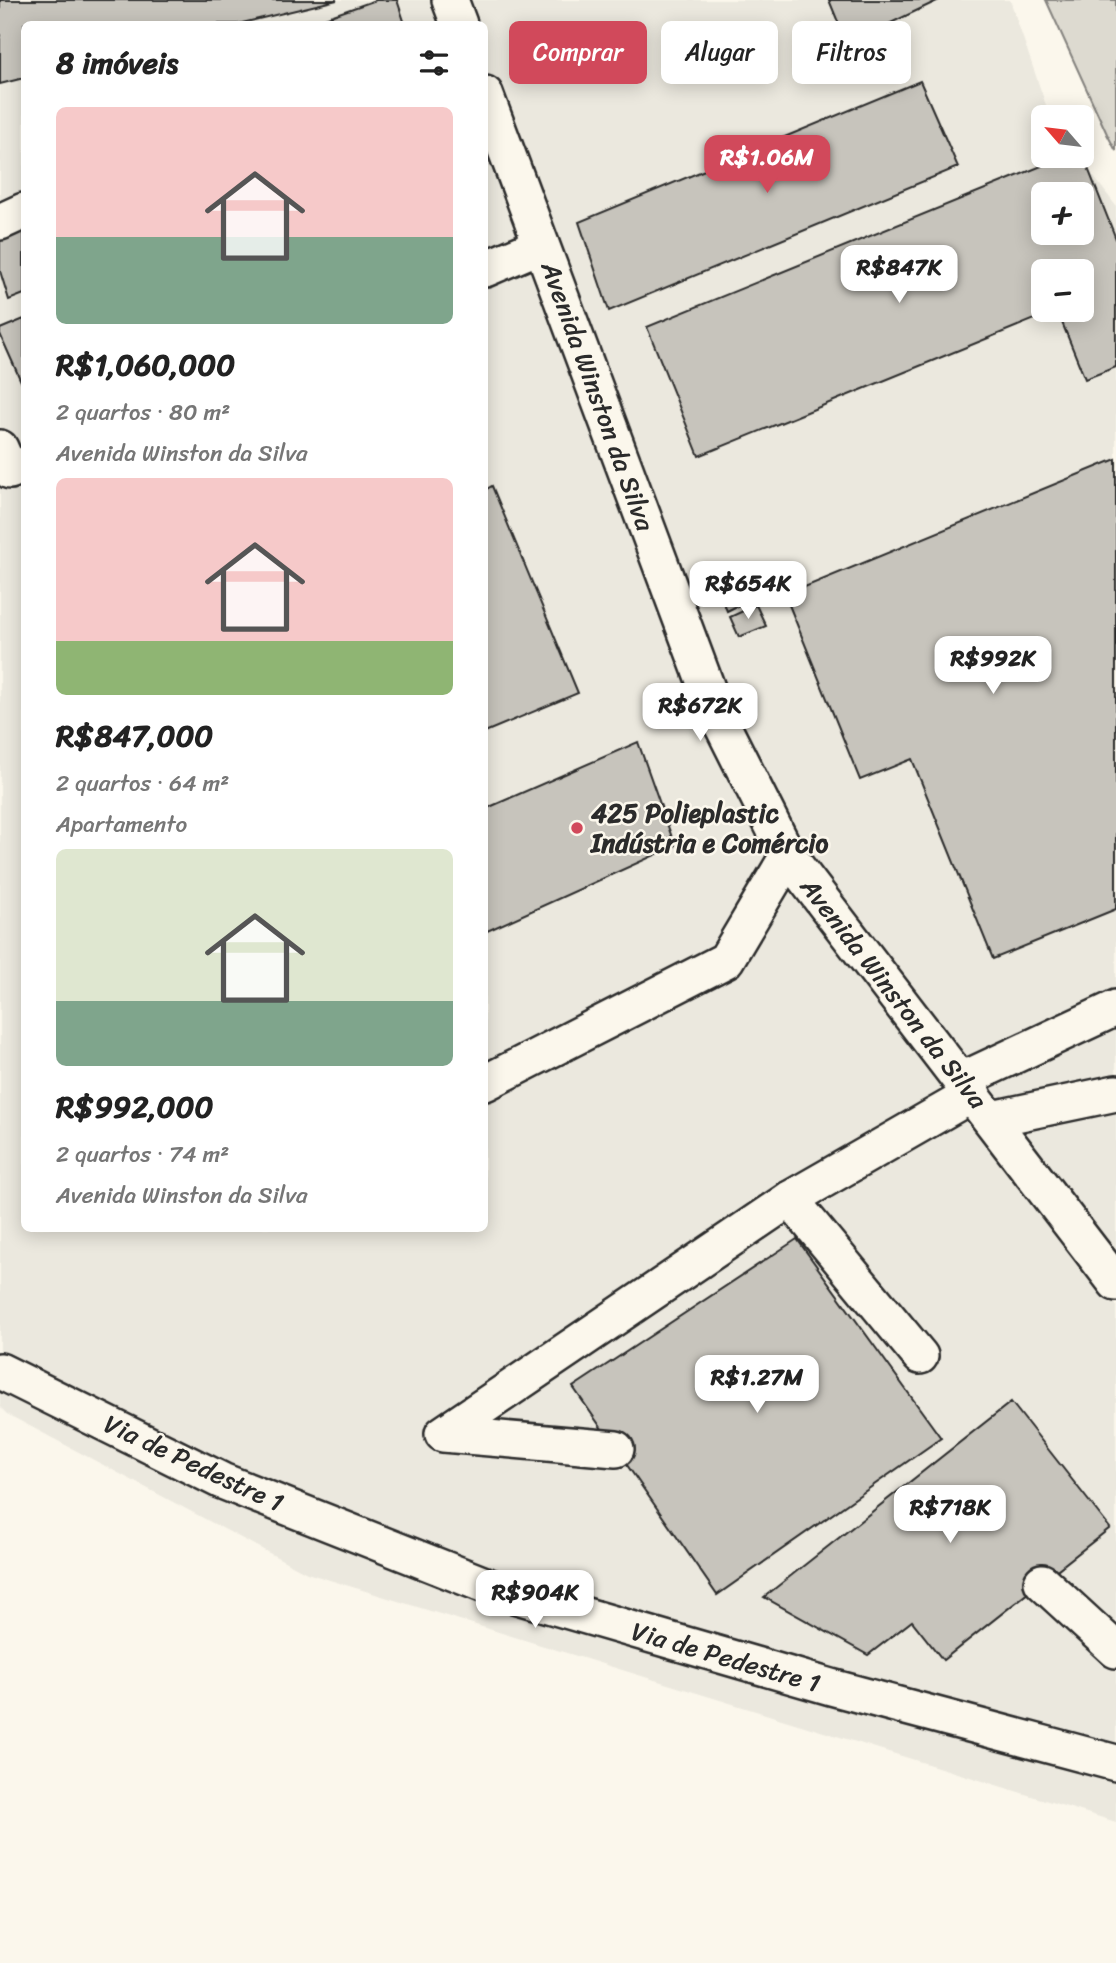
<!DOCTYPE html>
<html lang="pt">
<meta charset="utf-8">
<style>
body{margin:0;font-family:Sriracha,sans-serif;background:#f6f6f6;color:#222;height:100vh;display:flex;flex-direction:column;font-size:26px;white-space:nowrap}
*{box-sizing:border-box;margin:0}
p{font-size:23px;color:#767676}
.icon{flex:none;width:38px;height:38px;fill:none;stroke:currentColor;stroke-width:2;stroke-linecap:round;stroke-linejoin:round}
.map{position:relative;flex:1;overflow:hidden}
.panel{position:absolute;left:21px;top:21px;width:467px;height:1211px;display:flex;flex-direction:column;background:#fff;border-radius:10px;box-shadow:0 4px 18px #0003}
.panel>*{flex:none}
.hud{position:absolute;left:509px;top:21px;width:500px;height:63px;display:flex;gap:14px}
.needle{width:46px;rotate:298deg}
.controls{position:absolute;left:1031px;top:105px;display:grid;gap:14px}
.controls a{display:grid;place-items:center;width:63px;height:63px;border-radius:10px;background:#fff;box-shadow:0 4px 18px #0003;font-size:35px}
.price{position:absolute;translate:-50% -60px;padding:0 16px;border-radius:14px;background:#fff;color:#222;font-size:23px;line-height:46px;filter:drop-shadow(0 2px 4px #0008)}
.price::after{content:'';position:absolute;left:50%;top:42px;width:21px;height:16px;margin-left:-10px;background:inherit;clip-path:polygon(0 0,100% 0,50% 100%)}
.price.current{background:#d1495b;color:#fff}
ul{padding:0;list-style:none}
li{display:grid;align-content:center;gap:14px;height:371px;padding:0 35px}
li span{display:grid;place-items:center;height:217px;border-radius:10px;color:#555}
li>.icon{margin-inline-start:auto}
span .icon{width:126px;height:126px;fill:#fffc;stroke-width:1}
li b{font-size:30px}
h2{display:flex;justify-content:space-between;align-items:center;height:84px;padding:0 35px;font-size:30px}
.tag{padding:0 24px;border-radius:10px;background:#fff;box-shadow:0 4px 18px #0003;font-size:24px;line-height:63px}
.tag.current{background:#d1495b;color:#fff}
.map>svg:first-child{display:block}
.built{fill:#ebe8de;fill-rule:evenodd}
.green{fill:#dddad0;stroke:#84827e;stroke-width:2}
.building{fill:#c7c4bc;stroke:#2b2b2b;stroke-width:2;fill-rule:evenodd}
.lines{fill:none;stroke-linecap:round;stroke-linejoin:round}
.minor-casing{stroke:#2b2b2b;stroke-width:40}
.minor{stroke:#fbf7ec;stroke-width:35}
.poi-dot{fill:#d1495b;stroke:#fbf7ec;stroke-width:2.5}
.labels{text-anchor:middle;stroke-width:5;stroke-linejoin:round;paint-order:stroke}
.street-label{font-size:26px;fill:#2b2b2b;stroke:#fbf7ec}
.poi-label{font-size:26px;font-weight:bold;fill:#2b2b2b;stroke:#fbf7ec;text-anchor:start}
</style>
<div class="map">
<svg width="1116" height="1963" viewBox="0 0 1116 1963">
<rect width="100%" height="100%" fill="#fbf7ec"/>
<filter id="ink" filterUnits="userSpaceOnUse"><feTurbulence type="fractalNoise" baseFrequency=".0143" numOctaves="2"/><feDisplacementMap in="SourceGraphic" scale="14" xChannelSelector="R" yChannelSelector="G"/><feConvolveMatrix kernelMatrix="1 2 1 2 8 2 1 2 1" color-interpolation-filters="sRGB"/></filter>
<g filter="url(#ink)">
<!-- built -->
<path class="built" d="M0,0H1010L1050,117H1043V156H1078L1116,206V1822L307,1573L7,1414L0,1407ZM24,24H485V1228H24ZM1043,194H1082V233H1043ZM1043,271H1082V310H1043Z"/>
<!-- green -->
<path class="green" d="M1046,0H1116V151L1107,134Z"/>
<!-- building -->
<g class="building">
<path d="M0,0H337L238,24H24V78L0,84Z"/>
<path d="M376,0H397L405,24H318L316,21Z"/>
<path d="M829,0H939L847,44Z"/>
<path d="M920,81L958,167L609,311L579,222Z"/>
<path d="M1082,153L1116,239V367L1085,379L1057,310L699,456L647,327L1066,156H1082ZM1043,194H1082V233H1043ZM1043,271H1082V310H1043Z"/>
<path d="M24,225V294L9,300L0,271V234Z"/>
<path d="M24,319V388L0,334V329Z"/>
<path d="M1116,459V909L993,959L912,759L860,780L785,595Z"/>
<path d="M492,486L578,693L485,732V490Z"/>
<path d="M748,575L757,596L727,611L717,586Z"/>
<path d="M756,605L766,626L739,637L730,617Z"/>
<path d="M638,742L675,846L485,932V809Z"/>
<path d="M797,1239L941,1438L717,1595L573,1387Z"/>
<path d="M1011,1402L1110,1528L943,1660L912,1621L868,1655L764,1597Z"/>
</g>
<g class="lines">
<defs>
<g id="minor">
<path d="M450,0L459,24"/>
<path d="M485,94L717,715L788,856L1116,1283"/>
<path d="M0,222L24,211"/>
<path d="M485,269L541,245"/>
<path d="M0,448L10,471L24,465"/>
<path d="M962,1080L1116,1008"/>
<path d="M485,1083L726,960L788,856"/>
<path d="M992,1119L1116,1093"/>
<path d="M790,1199L920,1356"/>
<path d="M0,1371L222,1481L500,1591L831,1687L1116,1763"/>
<path d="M616,1449L443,1434L790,1199L973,1094"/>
<path d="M1042,1582L1116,1650"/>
</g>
</defs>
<!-- minor casing -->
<use href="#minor" class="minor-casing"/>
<!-- minor -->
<use href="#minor" class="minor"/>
</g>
</g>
<!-- markers -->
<circle class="poi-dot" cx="577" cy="828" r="7"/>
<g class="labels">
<!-- street labels -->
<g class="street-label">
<text transform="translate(598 396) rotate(70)" y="9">Avenida Winston da Silva</text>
<text transform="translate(894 993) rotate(52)" y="9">Avenida Winston da Silva</text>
<text transform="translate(194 1463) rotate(25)" y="9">Via de Pedestre 1</text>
<text transform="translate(726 1657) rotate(16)" y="9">Via de Pedestre 1</text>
</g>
<!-- poi labels -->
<g class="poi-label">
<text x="591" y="822">425 Polieplastic<tspan x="591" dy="30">Indústria e Comércio</tspan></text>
</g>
</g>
</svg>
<div class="controls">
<a><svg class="needle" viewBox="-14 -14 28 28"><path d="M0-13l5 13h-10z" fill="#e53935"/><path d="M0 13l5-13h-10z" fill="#767676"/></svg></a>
<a>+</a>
<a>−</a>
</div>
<b class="price current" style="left:767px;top:195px">R$1.06M</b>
<b class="price" style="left:899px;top:305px">R$847K</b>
<b class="price" style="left:748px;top:621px">R$654K</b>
<b class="price" style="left:993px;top:696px">R$992K</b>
<b class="price" style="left:700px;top:743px">R$672K</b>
<b class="price" style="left:757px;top:1415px">R$1.27M</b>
<b class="price" style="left:950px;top:1545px">R$718K</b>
<b class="price" style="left:535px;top:1630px">R$904K</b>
<div class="hud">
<a class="tag current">Comprar</a>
<a class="tag">Alugar</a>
<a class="tag">Filtros</a>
</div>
<section class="panel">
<h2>8 imóveis<svg class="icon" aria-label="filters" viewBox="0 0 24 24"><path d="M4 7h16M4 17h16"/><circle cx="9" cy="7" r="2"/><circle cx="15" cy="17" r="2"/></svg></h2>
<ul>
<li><span style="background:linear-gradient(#f6c9c9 60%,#7fa58c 0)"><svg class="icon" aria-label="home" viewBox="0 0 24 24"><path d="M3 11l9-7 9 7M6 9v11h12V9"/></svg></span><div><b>R$1,060,000</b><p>2 quartos · 80 m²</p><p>Avenida Winston da Silva</p></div></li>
<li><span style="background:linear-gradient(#f6c9c9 75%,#8fb573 0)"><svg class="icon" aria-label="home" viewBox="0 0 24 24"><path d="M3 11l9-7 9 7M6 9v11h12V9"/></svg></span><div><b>R$847,000</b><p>2 quartos · 64 m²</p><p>Apartamento</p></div></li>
<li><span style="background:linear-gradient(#dfe7d0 70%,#7fa58c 0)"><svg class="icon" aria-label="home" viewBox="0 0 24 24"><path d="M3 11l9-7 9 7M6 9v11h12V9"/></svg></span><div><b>R$992,000</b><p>2 quartos · 74 m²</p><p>Avenida Winston da Silva</p></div></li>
</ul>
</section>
</div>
